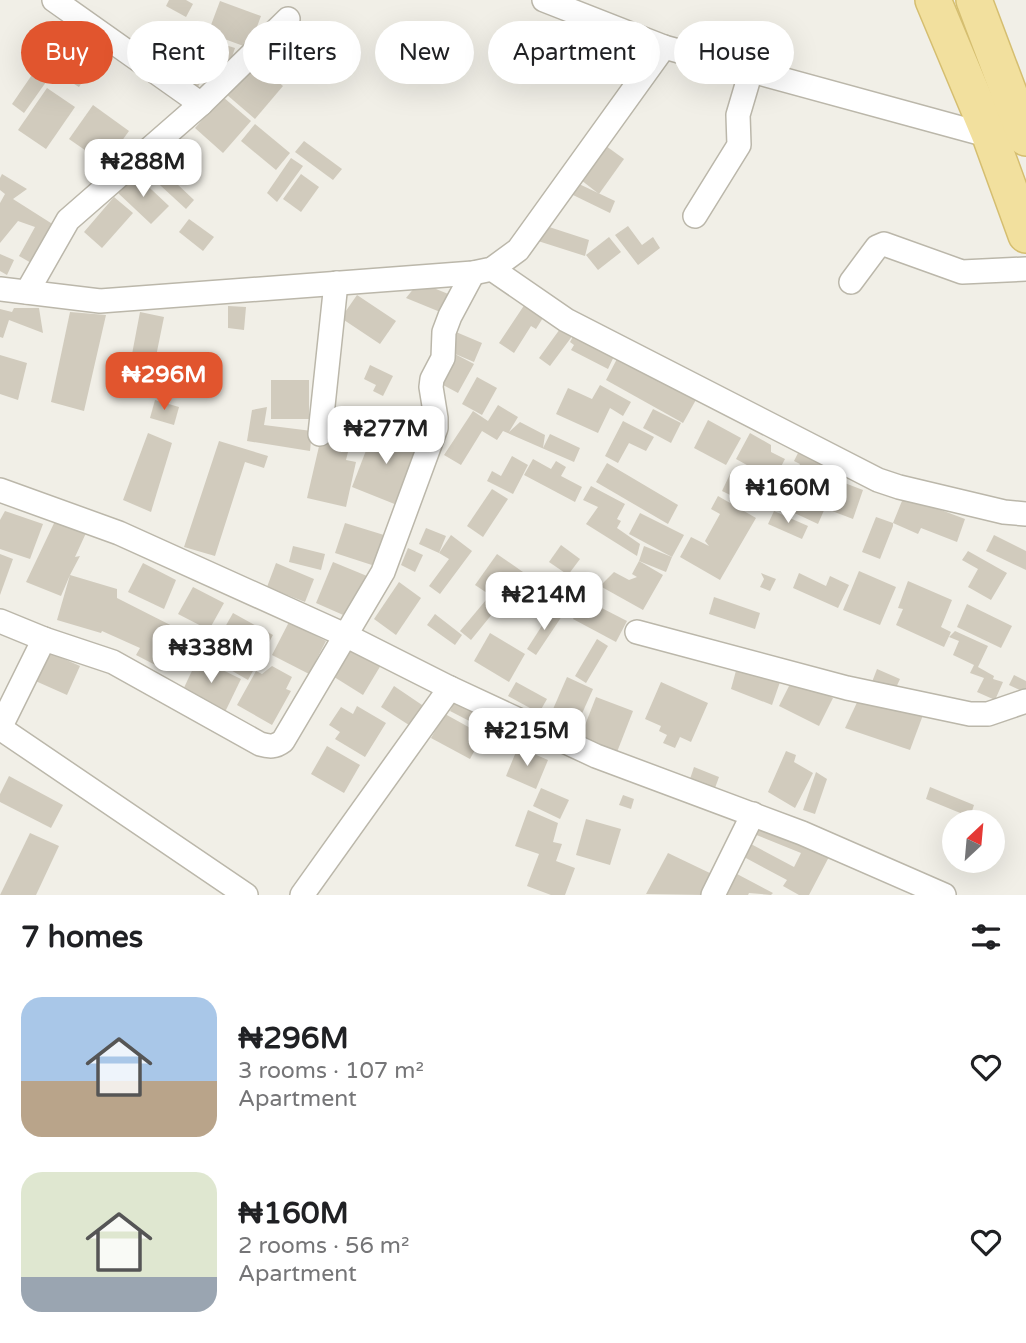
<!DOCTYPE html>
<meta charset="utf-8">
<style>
body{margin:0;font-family:"Varela Round",sans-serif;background:#f6f6f6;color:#202124;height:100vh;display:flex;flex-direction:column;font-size:26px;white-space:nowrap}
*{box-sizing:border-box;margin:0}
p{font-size:23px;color:#757577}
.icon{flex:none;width:38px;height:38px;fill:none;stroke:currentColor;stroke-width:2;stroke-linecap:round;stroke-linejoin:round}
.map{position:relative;height:895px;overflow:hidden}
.sheet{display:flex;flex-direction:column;background:#fff;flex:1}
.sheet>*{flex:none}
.guide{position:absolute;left:21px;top:21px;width:985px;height:63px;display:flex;gap:14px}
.needle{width:46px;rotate:26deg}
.tools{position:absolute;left:942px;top:810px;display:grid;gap:14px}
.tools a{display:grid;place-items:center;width:63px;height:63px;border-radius:50%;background:#fff;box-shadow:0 7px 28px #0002;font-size:35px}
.price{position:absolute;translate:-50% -60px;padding:0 16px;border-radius:14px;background:#fff;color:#222;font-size:23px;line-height:46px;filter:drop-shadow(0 2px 4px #0008)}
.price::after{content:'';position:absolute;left:50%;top:42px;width:21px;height:16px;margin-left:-10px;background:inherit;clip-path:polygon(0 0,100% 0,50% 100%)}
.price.on{background:#e1552e;color:#fff}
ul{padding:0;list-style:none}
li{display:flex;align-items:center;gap:21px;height:175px;padding:0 21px}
li span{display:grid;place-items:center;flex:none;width:196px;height:140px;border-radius:21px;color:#555}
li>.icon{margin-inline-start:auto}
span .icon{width:84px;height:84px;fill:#fffc;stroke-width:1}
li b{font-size:30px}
h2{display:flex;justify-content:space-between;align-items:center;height:84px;padding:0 21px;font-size:30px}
.pill{padding:0 24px;border-radius:32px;background:#fff;box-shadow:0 7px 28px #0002;font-size:24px;line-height:63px}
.pill.on{background:#e1552e;color:#fff}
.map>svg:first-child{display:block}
.building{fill:#d1cbbd}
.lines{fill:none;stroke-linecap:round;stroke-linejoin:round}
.minor-casing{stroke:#bbb7aa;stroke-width:26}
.primary-casing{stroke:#d5be70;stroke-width:38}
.minor{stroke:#fff;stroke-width:23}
.primary{stroke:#f2e09e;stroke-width:35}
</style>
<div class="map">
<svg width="1026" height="895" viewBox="0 0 1026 895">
<rect width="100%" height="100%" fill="#f1efe7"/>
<!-- building -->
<g class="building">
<path d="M169,0H186L193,4L186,17L166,6Z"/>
<path d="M220,1L261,16L249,48L208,33Z"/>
<path d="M191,34L235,48L230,63L186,48Z"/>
<path d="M187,52L210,68L197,88L173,69Z"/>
<path d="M61,60L76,69L80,63L90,70L79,87L53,71Z"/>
<path d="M253,61L283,86L255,119L226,94Z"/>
<path d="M38,66L51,75L24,113L12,104Z"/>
<path d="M47,88L75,107L46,149L18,130Z"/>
<path d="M223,97L251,121L223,153L195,128Z"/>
<path d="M93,105L129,131L105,164L69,139Z"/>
<path d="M255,124L290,153L276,170L241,141Z"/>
<path d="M304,141L342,169L333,180L295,152Z"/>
<path d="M606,146L624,159L599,194L581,180Z"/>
<path d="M291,158L303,166L277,202L267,193Z"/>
<path d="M157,165L194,200L186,209L148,174Z"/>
<path d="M2,174L27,189L13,199L54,225L33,264L19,256L35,227L18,221L0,243V203L5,194L0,190V178Z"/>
<path d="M135,174L169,206L151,224L117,192Z"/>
<path d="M301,174L319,187L301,212L283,199Z"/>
<path d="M579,184L615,201L610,213L573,195Z"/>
<path d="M114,197L133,213L102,248L84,232Z"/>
<path d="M189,219L214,237L203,251L179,232Z"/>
<path d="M543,225L589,240L585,256L538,241Z"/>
<path d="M628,226L642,245L653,237L660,248L638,265L615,235Z"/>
<path d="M609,237L621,252L598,270L586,255Z"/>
<path d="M0,254L14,260L7,275L0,271Z"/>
<path d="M419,282L458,298L450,316L406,298Z"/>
<path d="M357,295L396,321L380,344L341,318Z"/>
<path d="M527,301L546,313L536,329L531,326L514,353L499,343Z"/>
<path d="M228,306L246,307L244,330L228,328Z"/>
<path d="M14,308H39L43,333L9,320L3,338L0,337V309L12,312Z"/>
<path d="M70,312L106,315L84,411L51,402Z"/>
<path d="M140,312L164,317L151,381L142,380L139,394L125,391Z"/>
<path d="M565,322L616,352L608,369L571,350L574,345L570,342L576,331L550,366L539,358Z"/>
<path d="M456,332L482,343L474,362L453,353L474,364L458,393L432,379Z"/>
<path d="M0,355L27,363L18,400L0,394Z"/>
<path d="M619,355L697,398L683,423L606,380Z"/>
<path d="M370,365L393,376L383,396L373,391L376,385L364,379Z"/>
<path d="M477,377L497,388L482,415L462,404Z"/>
<rect x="271" y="380" width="38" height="39"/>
<path d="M600,385L631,402L623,416L610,408L598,433L556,414L568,388L592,399Z"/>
<path d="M155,400L179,407L174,425L150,418Z"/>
<path d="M498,405L518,417L509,432L520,422L545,435L543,448L550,434L580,448L574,462L503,431L497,440L482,431L461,465L444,455L473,411L488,421Z"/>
<path d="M267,407L264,425L312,431L310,451L247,441L252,410Z"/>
<path d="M653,409L681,423L671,443L643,428Z"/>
<path d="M708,420L741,438L726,465L694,448Z"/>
<path d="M623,421L654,437L646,451L629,443L618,463L605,456Z"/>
<path d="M375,427L421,444L397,505L352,487Z"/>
<path d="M148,433L172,443L151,512L123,500Z"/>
<path d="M750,433L771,445V452L785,459L774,480L736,459Z"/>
<path d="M219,441L268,456L264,468L245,462L215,556L184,547Z"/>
<path d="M320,442L349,448L346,460L356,462L346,507L307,498Z"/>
<path d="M799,451L841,472L829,497L792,479L800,464L794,461Z"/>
<path d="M512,456L528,465L513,494L487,481L492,471L501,476Z"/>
<path d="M533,459L551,469L556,461L566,467L561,476L582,487L575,502L524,475Z"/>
<path d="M607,463L678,505L668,524L596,482Z"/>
<path d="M731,472L762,488L753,506L722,491Z"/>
<path d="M842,482L863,490L853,519L832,511Z"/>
<path d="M591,486L625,504L617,519L621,521L617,528L640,544L637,556L586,524L598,507L583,500Z"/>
<path d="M778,486L825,508L818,524L771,502Z"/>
<path d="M492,489L508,499L483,537L467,526Z"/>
<path d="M718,496L756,518L720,580L680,557L691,537L709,546L705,541L720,514L711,509Z"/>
<path d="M904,496L965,519L957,542L921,528L918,534L893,523Z"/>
<path d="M5,511L43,524L30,559L0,549V520Z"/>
<path d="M774,511L808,526L802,539L768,524Z"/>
<path d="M640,513L684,535L672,557L629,534Z"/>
<path d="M876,517L893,523V526L880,559L862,552Z"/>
<path d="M56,519L86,533L75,557L80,556L70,575L117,589V598L190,635L184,648L178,644L165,670L136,655L140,648L102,631L101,633L57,620L70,575L61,596L26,582Z"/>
<path d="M345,523L384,535L375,566L335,553Z"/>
<path d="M426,528L446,536L439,553L419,544Z"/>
<path d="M451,535L472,551L440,594L429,586L449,559L439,553Z"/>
<path d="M994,535L1026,551V570L986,551Z"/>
<path d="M561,545L580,559L568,575L549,562Z"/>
<path d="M293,546L325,554L321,570L289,562Z"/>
<path d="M644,546L672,557L666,572L639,561Z"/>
<path d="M408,548L423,555L415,572L401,565Z"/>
<path d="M968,551L1007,573L991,600L968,587L978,569L962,560Z"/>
<path d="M0,554L13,559L0,595Z"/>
<path d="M497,554L523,572L502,603L475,585Z"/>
<path d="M639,561L663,575L643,610L600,586L614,572L629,580L637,577L632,574Z"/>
<path d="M333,562L367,576L350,618L316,603Z"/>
<path d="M143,563L176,580L164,609L128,592Z"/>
<path d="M276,563L314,579L305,602L267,587Z"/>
<path d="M859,571L896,587L880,625L843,610Z"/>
<path d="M761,573L776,579L770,591L760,587L764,579Z"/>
<path d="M799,573L826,586L830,576L849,585L838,608L793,588Z"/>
<path d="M908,581L952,600L941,627L951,632L944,647L896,625L903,609L898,608Z"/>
<path d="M399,582L421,598L396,635L374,619Z"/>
<path d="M193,587L224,603L209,630L178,614Z"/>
<path d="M714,597L760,613L755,629L709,614Z"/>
<path d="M584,599L627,621L616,642L573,619Z"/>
<path d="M486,600L497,608L471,640L460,631Z"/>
<path d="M967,604L1012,626L1001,648L957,627Z"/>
<path d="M552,610L562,616L536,655L527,649Z"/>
<path d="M233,613L273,635L248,680L208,657Z"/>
<path d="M435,614L462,635L455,645L427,625Z"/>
<path d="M289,622L326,641L309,674L272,655Z"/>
<path d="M955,631L988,646L978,667L994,676L993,679L1003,682L995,700L977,692L984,678L970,673L974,665L953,655L959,641L949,637Z"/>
<path d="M490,633L525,654L509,682L474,661Z"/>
<path d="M597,639L608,646L586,683L575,676Z"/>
<path d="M349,645L381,665L363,695L331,675Z"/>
<path d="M44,650L80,666L67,695L31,679Z"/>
<path d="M198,658L241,679L225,712L182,692Z"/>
<path d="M272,666L292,677L286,689L291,691L272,725L237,705L256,671L262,674Z"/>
<path d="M737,667L780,682L772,705L731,689Z"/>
<path d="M877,669L900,679L894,692L872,682Z"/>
<path d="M1014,675L1026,681V693L1009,685Z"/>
<path d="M567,677L593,689L576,727L550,716Z"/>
<path d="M793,678L833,698L819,726L779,706Z"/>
<path d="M516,682L547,699L539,713L508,696Z"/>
<path d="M661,682L708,703L691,742L680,737L675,748L663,743L667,735L659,731L661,726L645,719Z"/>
<path d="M394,686L425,707L412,727L381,707Z"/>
<path d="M860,696L923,715L910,750L845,728Z"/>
<path d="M596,697L633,711L617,752L580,738Z"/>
<path d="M456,699L489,717L483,728L450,711Z"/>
<path d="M357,706L386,723L365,757L335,739L340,732L329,725L341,707L353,714Z"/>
<path d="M445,714L483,735L470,759L431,738Z"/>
<path d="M327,746L360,765L344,793L311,774Z"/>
<path d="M518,747L548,760L536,789L506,776Z"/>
<path d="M786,751L796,755L794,762L813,773L795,808L768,792Z"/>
<path d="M694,767L719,777L715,788L690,779Z"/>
<path d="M816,772L827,779L815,814L803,810Z"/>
<path d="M9,776L63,805L51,828L0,802V794Z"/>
<path d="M930,787L974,805L970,817L926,799Z"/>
<path d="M541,788L569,800L560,819L533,806Z"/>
<path d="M623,795L634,799L631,809L619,805Z"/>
<path d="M528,810L558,823L553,842L562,844L556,861L575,868L565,895H551L527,886L539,854L515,846Z"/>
<path d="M586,819L621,829L610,865L576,855Z"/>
<path d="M759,822L831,853L809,895H799L783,886L787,880L744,857L751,844L794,867L801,853L754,834Z"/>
<path d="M30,833L59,846L36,895H0Z"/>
<path d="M668,853L714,875L704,895L646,894Z"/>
<path d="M737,874L773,893L771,895L749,893L748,895H726Z"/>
</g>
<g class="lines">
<defs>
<g id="minor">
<path d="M54,0L201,104"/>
<path d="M544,0L664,47L990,136"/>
<path d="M695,216L739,145L738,115L751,71"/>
<path d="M492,269L566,320L878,480L899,487L1004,512L1026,514"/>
<path d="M851,282L877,247L884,244L962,272L1026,269"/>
<path d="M0,289L100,301L473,273L492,269L518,250L664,47"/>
<path d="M27,292L68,220L201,104L288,19"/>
<path d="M320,434L336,283"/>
<path d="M0,490L119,533L347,636L450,688L596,756L802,833L944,895"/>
<path d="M0,621L44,639L113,662L260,744C270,747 275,747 283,741L383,572L436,428V418L431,387L432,379L443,358L444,332L450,316L473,273"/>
<path d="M637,632L847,688L970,714H988L1026,701"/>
<path d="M0,728L246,895"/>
<path d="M0,728L44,639"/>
<path d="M302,895L450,688"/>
<path d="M713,895L753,814"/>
</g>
<g id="primary">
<path d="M933,0L990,136L1026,235"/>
<path d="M974,0L1026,138"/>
</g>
</defs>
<!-- minor casing -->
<use href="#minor" class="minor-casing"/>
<!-- primary casing -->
<use href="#primary" class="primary-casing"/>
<!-- minor -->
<use href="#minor" class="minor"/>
<!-- primary -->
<use href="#primary" class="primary"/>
</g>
</svg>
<div class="tools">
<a><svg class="needle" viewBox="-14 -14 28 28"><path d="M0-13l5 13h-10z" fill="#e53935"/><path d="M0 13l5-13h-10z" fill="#757577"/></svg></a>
</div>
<b class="price" style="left:143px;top:199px">₦288M</b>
<b class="price on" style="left:164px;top:412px">₦296M</b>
<b class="price" style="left:386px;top:466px">₦277M</b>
<b class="price" style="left:788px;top:525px">₦160M</b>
<b class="price" style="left:544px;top:632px">₦214M</b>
<b class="price" style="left:211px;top:685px">₦338M</b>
<b class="price" style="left:527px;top:768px">₦215M</b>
<div class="guide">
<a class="pill on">Buy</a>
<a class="pill">Rent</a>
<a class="pill">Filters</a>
<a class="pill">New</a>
<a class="pill">Apartment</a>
<a class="pill">House</a>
</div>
</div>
<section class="sheet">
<h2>7 homes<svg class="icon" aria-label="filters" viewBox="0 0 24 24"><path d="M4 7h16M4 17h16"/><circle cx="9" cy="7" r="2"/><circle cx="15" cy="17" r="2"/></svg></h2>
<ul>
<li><span style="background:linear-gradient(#a9c7e8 60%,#b9a48a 0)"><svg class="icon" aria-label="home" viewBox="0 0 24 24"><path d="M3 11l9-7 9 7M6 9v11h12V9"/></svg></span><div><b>₦296M</b><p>3 rooms · 107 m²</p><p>Apartment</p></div><svg class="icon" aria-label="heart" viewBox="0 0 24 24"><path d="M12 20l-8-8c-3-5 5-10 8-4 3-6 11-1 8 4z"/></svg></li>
<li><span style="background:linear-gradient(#dfe7d0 75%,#9aa5b1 0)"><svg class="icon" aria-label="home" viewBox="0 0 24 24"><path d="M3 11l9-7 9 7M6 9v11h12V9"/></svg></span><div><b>₦160M</b><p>2 rooms · 56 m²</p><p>Apartment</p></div><svg class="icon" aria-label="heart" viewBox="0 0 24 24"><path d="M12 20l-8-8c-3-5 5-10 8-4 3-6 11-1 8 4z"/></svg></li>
</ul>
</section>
